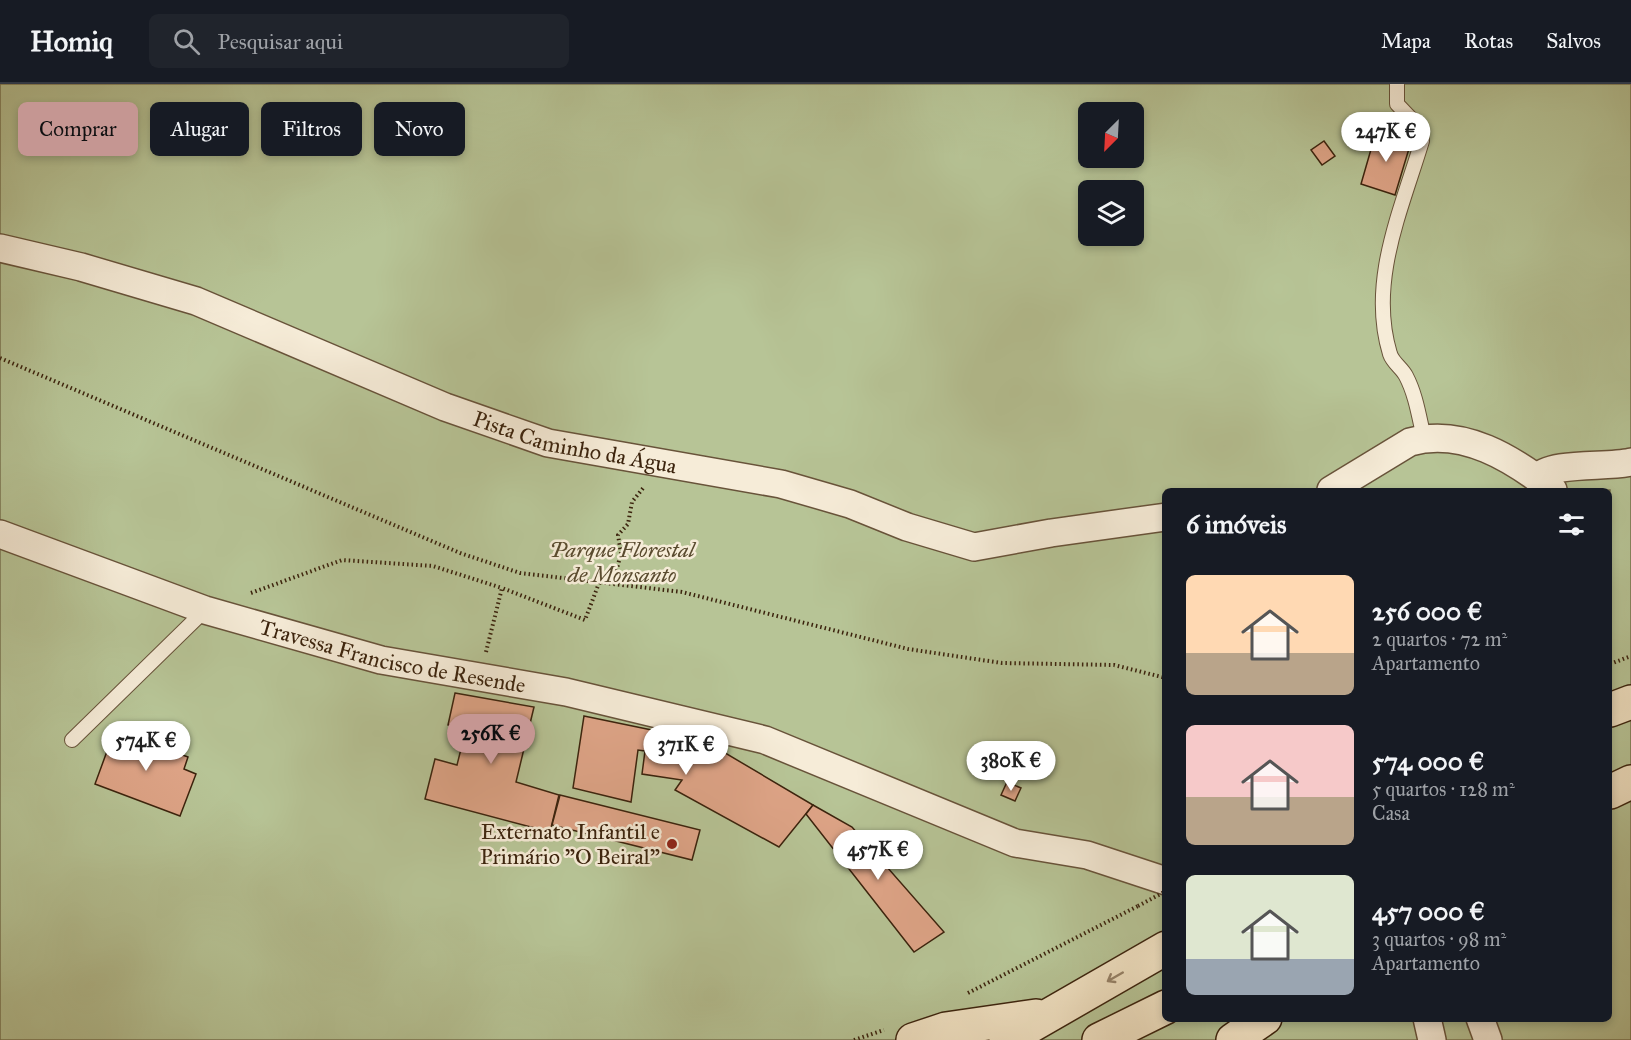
<!DOCTYPE html>
<html lang="pt">
<meta charset="utf-8">
<style>
body{margin:0;font-family:"IM FELL Great Primer",serif;background:#20242c;color:#f1f3f6;height:100vh;display:flex;flex-direction:column;font-size:22px;white-space:nowrap}
*{box-sizing:border-box;margin:0}
p{font-size:20px;color:#9ea1a6}
.icon{flex:none;width:33px;height:33px;fill:none;stroke:currentColor;stroke-width:2;stroke-linecap:round;stroke-linejoin:round}
.map{position:relative;flex:1;overflow:hidden}
.side{position:absolute;left:1162px;top:404px;width:450px;height:534px;display:flex;flex-direction:column;background:#171b24;border-radius:9px;box-shadow:0 3px 9px #0003}
.side>*{flex:none}
.hud{position:absolute;left:18px;top:18px;width:570px;height:54px;display:flex;gap:12px}
.needle{width:39px;rotate:204deg}
.controls{position:absolute;left:1078px;top:18px;display:grid;gap:12px}
.controls a{display:grid;place-items:center;width:66px;height:66px;border-radius:9px;background:#171b24;box-shadow:0 3px 9px #0003;font-size:30px}
.price{position:absolute;translate:-50% -51px;padding:0 14px;border-radius:21px;background:#fff;color:#222;font-size:20px;line-height:39px;filter:drop-shadow(0 2px 3px #0008)}
.price::after{content:'';position:absolute;left:50%;top:36px;width:18px;height:14px;margin-left:-9px;background:inherit;clip-path:polygon(0 0,100% 0,50% 100%)}
.price.current{background:#c59692;color:#111}
ul{padding:0;list-style:none}
li{display:flex;align-items:center;gap:18px;height:150px;padding:0 24px}
li span{display:grid;place-items:center;flex:none;width:168px;height:120px;border-radius:9px;color:#555}
li>.icon{margin-inline-start:auto}
span .icon{width:72px;height:72px;fill:#fffc;stroke-width:1}
li b{font-size:26px}
h2{display:flex;justify-content:space-between;align-items:center;height:72px;padding:0 24px;font-size:26px}
.pill{padding:0 21px;border-radius:9px;background:#171b24;box-shadow:0 3px 9px #0003;font-size:21px;line-height:54px}
.pill.current{background:#c59692;color:#111}
header{display:flex;align-items:center;gap:36px;box-sizing:border-box;height:84px;padding:0 30px;background:#171b24;border-bottom:2px solid #363941}
header strong{font-size:28px}
nav{display:flex;gap:33px;margin-inline-start:auto;font-size:21px}
.search{width:420px;height:54px;background:#20242c;display:flex;align-items:center;gap:15px;box-sizing:border-box;padding:0 21px;border-radius:9px;color:#9ea1a6;font-size:22px}
.map>svg:first-child{display:block}
.green{fill:#b7c496;stroke:#797452;stroke-width:1.5;fill-rule:evenodd}
.building{fill:#dea487;stroke:#3b230d;stroke-width:1.5}
.lines{fill:none;stroke-linecap:round;stroke-linejoin:round}
.service-casing{stroke:#68533a;stroke-width:16}
.minor-casing{stroke:#68533a;stroke-width:30}
.trunk-casing{stroke:#3b230d;stroke-width:36}
.path{stroke:#3b230d;stroke-width:4;stroke-dasharray:1.5 3;stroke-linecap:butt}
.service{stroke:#f6ecd8;stroke-width:14}
.minor{stroke:#f6ecd8;stroke-width:27}
.trunk{stroke:#f1e2c3;stroke-width:33}
.path-bridge{stroke:#3b230d;stroke-width:4;stroke-dasharray:1.5 3;stroke-linecap:butt}
.oneway{stroke:#968268}
.poi-dot{fill:#8f2418;stroke:#f6ecd8;stroke-width:2}
.labels{text-anchor:middle;stroke-width:5;stroke-linejoin:round;paint-order:stroke}
.street-label{font-size:22px;fill:#3b230d;stroke:#f6ecd8}
.park-label{font-size:22px;font-style:italic;fill:#5a4b2f;stroke:#f6ecd8}
.poi-label{font-size:22px;fill:#3b230d;stroke:#f6ecd8;text-anchor:end}
</style>
<header>
<strong>Homiq</strong>
<div class="search"><svg class="icon" aria-label="search" viewBox="0 0 24 24"><circle cx="10" cy="10" r="6"/><path d="M15 15l6 6"/></svg>Pesquisar aqui</div>
<nav><a>Mapa</a><a>Rotas</a><a>Salvos</a></nav>
</header>
<div class="map">
<svg width="1631" height="956" viewBox="0 0 1631 956">
<rect width="100%" height="100%" fill="#f1e2c3"/>
<filter id="stains"><feTurbulence type="fractalNoise" baseFrequency=".00333" numOctaves="4"/><feColorMatrix values="0 0 0 0 .2 0 0 0 0 .09 0 0 0 0 .02 0 0 0 .5 -.17"/></filter>
<radialGradient id="worn" r=".72"><stop offset=".6" stop-color="#630" stop-opacity="0"/><stop offset="1" stop-color="#630" stop-opacity=".3"/></radialGradient>
<!-- green -->
<path class="green" d="M0,0H1631V956H0ZM1089,28H1134V74H1089ZM1089,106H1134V152H1089ZM1166,406H1610V934H1166Z"/>
<!-- building -->
<g class="building">
<path d="M1376,48L1411,58L1395,111L1361,100Z"/>
<path d="M1324,57L1335,72L1322,81L1311,66Z"/>
<path d="M455,609L534,623L516,698L559,711L550,748L425,715L435,675L457,681L466,645L448,641Z"/>
<path d="M584,632L705,657L813,721L779,763L675,706L682,696L642,690L645,667L638,666L631,718L573,704Z"/>
<path d="M117,640L131,645L128,651L188,673L184,685L196,690L180,732L95,700Z"/>
<path d="M1007,698L1021,704L1015,717L1001,711Z"/>
<path d="M560,711L700,746L692,776L552,741Z"/>
<path d="M813,721L852,743L944,848L914,868L806,730Z"/>
</g>
<g class="lines">
<defs>
<g id="service">
<path d="M1397,0V20L1418,42L1422,57C1401,127 1368,198 1390,270C1393,279 1402,284 1406,292C1416,311 1419,333 1424,354"/>
<path d="M72,656L205,526"/>
</g>
<g id="minor">
<path id="s1" d="M0,164L81,183L196,217L445,323L548,359L781,400L850,420L907,443L974,463L1051,449L1166,433"/>
<path d="M1537,394C1551,377 1607,384 1631,378"/>
<path d="M1331,406L1410,358C1463,343 1513,375 1553,406"/>
<path id="s2" d="M0,450L205,526L381,576L566,608L765,656L1015,759L1087,771L1166,797"/>
<path d="M1427,934L1432,956"/>
<path d="M1480,934L1488,956"/>
</g>
<g id="trunk">
<path d="M1610,626L1631,618"/>
<path d="M1610,708L1631,698"/>
<path d="M913,956L946,945L1036,932"/>
<path d="M1006,956L1166,864"/>
<path d="M1099,956L1166,923"/>
<path d="M1233,956L1265,934"/>
</g>
</defs>
<!-- service casing -->
<use href="#service" class="service-casing"/>
<!-- minor casing -->
<use href="#minor" class="minor-casing"/>
<!-- trunk casing -->
<use href="#trunk" class="trunk-casing"/>
<!-- path -->
<g class="path">
<path d="M0,274L460,469L520,489L682,508L908,565L1002,579L1114,581L1166,594"/>
<path d="M613,500L621,469L618,451L628,440L632,418L644,403"/>
<path d="M251,509L342,476L433,482L502,504"/>
<path d="M486,568L502,504L585,536L599,499"/>
<path d="M1610,580L1631,572"/>
<path d="M968,909L1138,822"/>
<path d="M854,956L884,946"/>
</g>
<!-- service -->
<use href="#service" class="service"/>
<!-- minor -->
<use href="#minor" class="minor"/>
<!-- trunk -->
<use href="#trunk" class="trunk"/>
<!-- path-bridge -->
<path class="path-bridge" d="M1138,822L1166,807"/>
</g>
<!-- one-way arrows -->
<defs><path id="oneway-shaft" d="M-6 0H5M1.5-3L5.5 0L1.5 3" fill="none" stroke-width="1.6" stroke-linecap="round" stroke-linejoin="round" transform="scale(1.5)"/></defs>
<use class="oneway" href="#oneway-shaft" transform="translate(1115 893) rotate(150)"/>
<!-- markers -->
<circle class="poi-dot" cx="672" cy="760" r="6"/>
<g class="labels">
<!-- street labels -->
<g class="street-label">
<text dy="8" stroke="none"><textPath href="#s1" startOffset="609">Pista Caminho da Água</textPath></text>
<text dy="8" stroke="none"><textPath href="#s2" startOffset="412">Travessa Francisco de Resende</textPath></text>
</g>
<!-- park labels -->
<g class="park-label">
<text x="622" y="473">Parque Florestal<tspan x="622" dy="25">de Monsanto</tspan></text>
</g>
<!-- poi labels -->
<g class="poi-label">
<text x="660" y="755">Externato Infantil e<tspan x="660" dy="25">Primário "O Beiral"</tspan></text>
</g>
</g>
<rect width="100%" height="100%" filter="url(#stains)"/>
<rect width="100%" height="100%" fill="url(#worn)"/>
</svg>
<div class="controls">
<a><svg class="needle" viewBox="-14 -14 28 28"><path d="M0-13l5 13h-10z" fill="#e53935"/><path d="M0 13l5-13h-10z" fill="#9ea1a6"/></svg></a>
<a><svg class="icon" aria-label="layers" viewBox="0 0 24 24"><path d="M12 4l9 5-9 5-9-5zM3 14l9 5 9-5"/></svg></a>
</div>
<b class="price" style="left:1386px;top:79px">247K €</b>
<b class="price current" style="left:491px;top:681px">256K €</b>
<b class="price" style="left:146px;top:688px">574K €</b>
<b class="price" style="left:686px;top:692px">371K €</b>
<b class="price" style="left:1011px;top:708px">380K €</b>
<b class="price" style="left:878px;top:797px">457K €</b>
<div class="hud">
<a class="pill current">Comprar</a>
<a class="pill">Alugar</a>
<a class="pill">Filtros</a>
<a class="pill">Novo</a>
</div>
<section class="side">
<h2>6 imóveis<svg class="icon" aria-label="filters" viewBox="0 0 24 24"><path d="M4 7h16M4 17h16"/><circle cx="9" cy="7" r="2"/><circle cx="15" cy="17" r="2"/></svg></h2>
<ul>
<li><span style="background:linear-gradient(#ffd9b3 65%,#b9a48a 0)"><svg class="icon" aria-label="home" viewBox="0 0 24 24"><path d="M3 11l9-7 9 7M6 9v11h12V9"/></svg></span><div><b>256 000 €</b><p>2 quartos · 72 m²</p><p>Apartamento</p></div></li>
<li><span style="background:linear-gradient(#f6c9c9 60%,#b9a48a 0)"><svg class="icon" aria-label="home" viewBox="0 0 24 24"><path d="M3 11l9-7 9 7M6 9v11h12V9"/></svg></span><div><b>574 000 €</b><p>5 quartos · 128 m²</p><p>Casa</p></div></li>
<li><span style="background:linear-gradient(#dfe7d0 70%,#9aa5b1 0)"><svg class="icon" aria-label="home" viewBox="0 0 24 24"><path d="M3 11l9-7 9 7M6 9v11h12V9"/></svg></span><div><b>457 000 €</b><p>3 quartos · 98 m²</p><p>Apartamento</p></div></li>
</ul>
</section>
</div>
